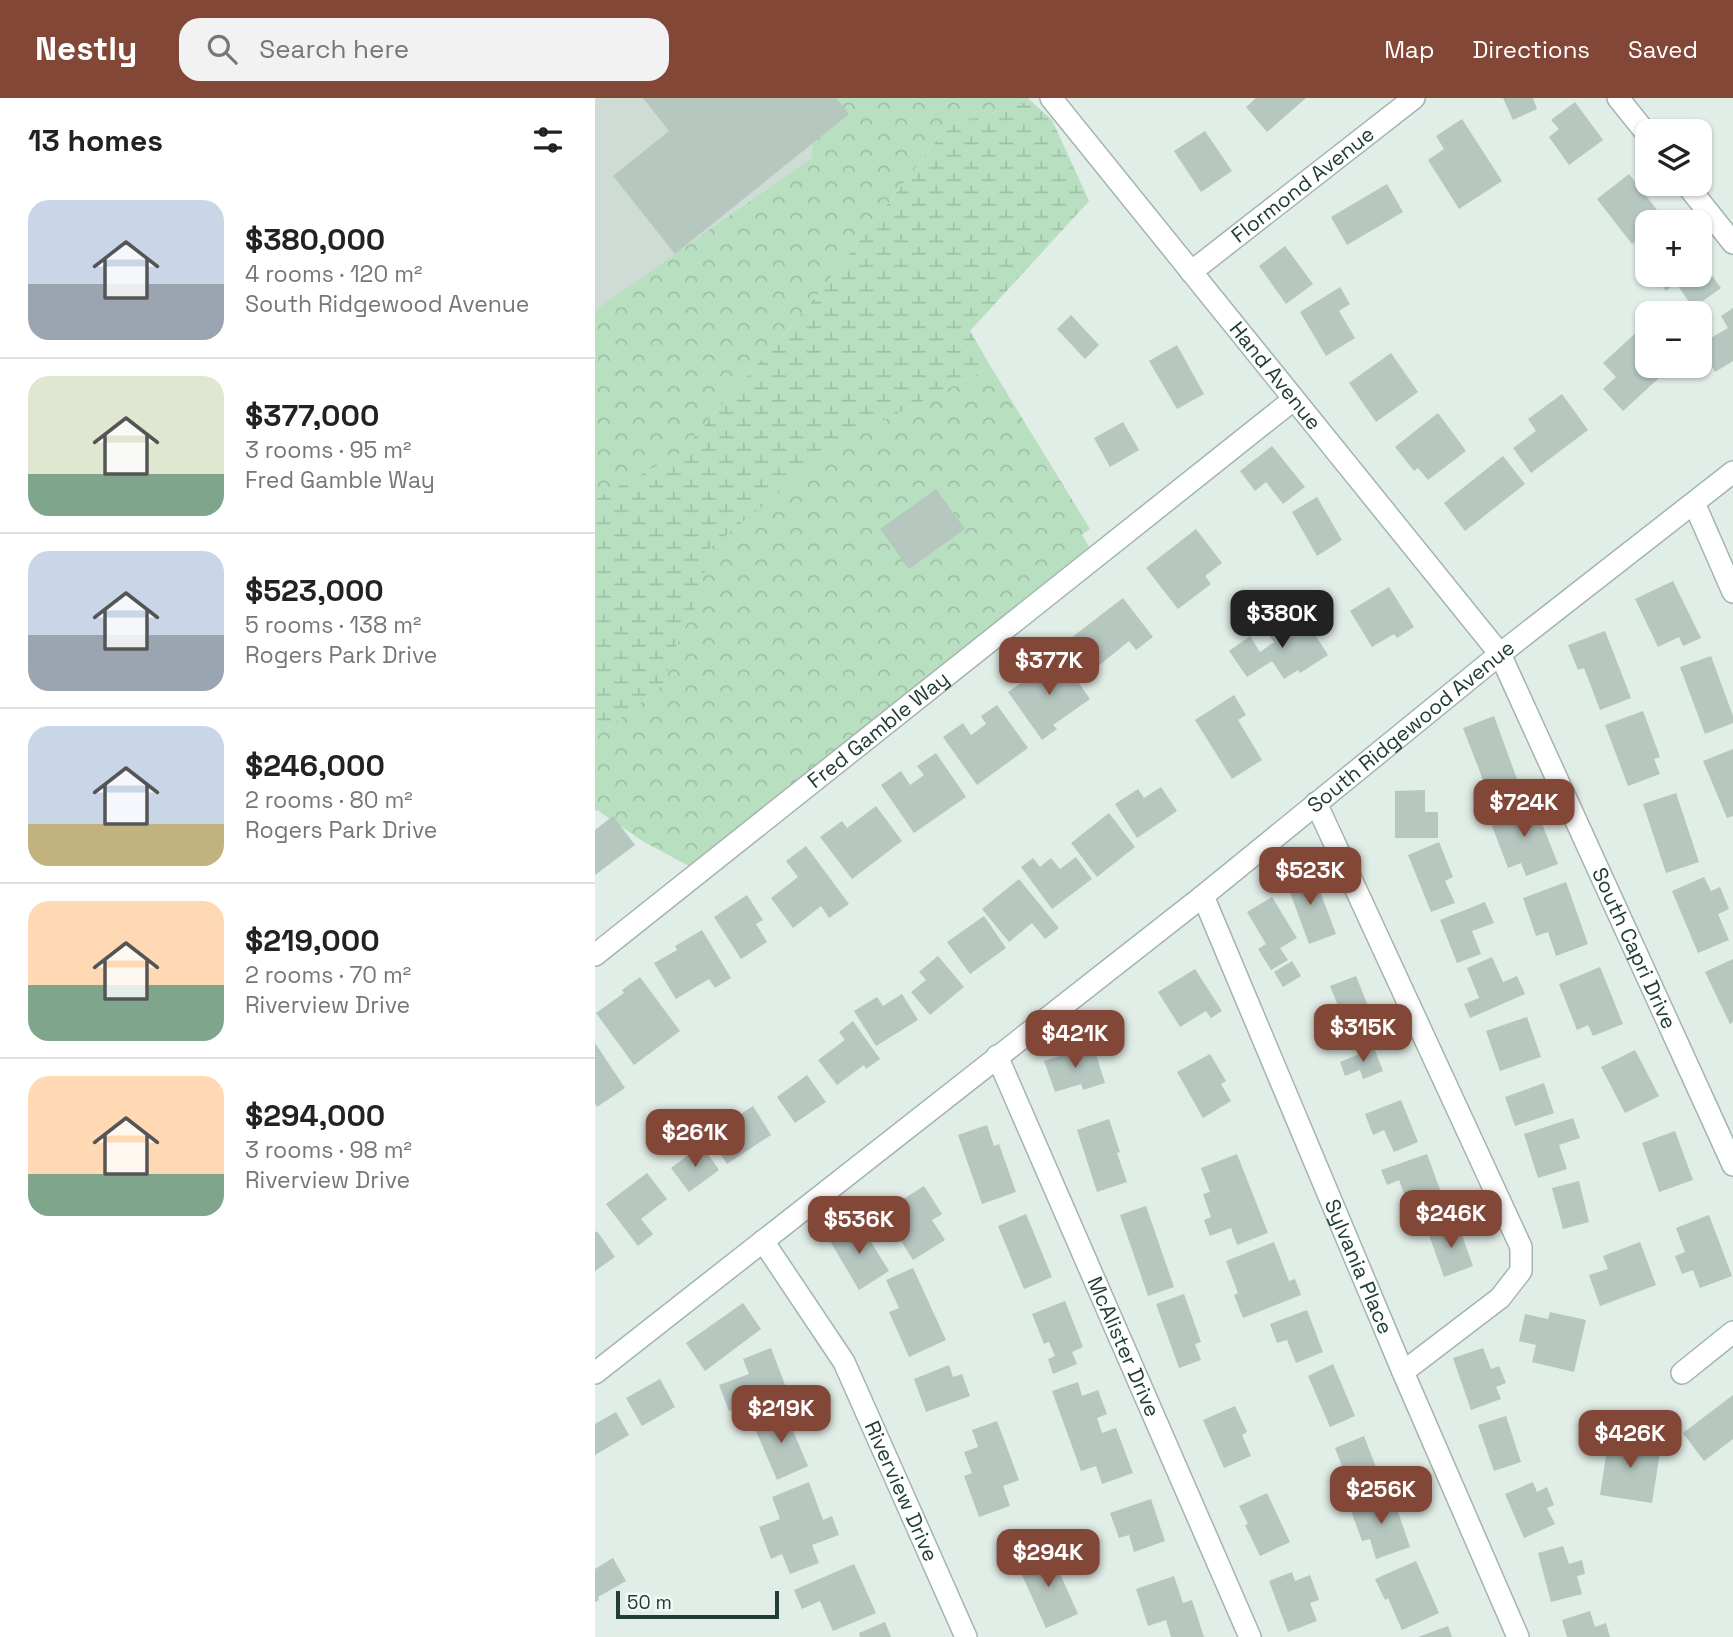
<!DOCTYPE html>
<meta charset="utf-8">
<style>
body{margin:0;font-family:"Space Grotesk",sans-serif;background:#f2f2f2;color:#222;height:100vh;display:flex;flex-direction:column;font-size:26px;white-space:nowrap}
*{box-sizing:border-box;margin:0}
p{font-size:23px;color:#767676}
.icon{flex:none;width:38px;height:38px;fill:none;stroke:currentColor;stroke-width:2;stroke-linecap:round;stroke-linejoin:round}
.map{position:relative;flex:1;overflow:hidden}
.side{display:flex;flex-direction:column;background:#fff;width:595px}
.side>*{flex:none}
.buttons{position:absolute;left:1040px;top:21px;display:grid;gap:14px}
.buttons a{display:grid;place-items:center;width:77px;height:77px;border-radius:14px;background:#fff;box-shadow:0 2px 5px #0004;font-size:35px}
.scale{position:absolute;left:21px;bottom:18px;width:163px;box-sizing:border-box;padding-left:7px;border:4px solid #203e35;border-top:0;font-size:19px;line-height:24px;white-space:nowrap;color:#203e35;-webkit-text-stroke:5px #f2f9f5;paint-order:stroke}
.price{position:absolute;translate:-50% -60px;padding:0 16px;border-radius:14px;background:#834738;color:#fff;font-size:23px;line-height:46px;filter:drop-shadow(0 2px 4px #0008)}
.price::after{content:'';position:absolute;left:50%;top:42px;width:21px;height:16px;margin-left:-10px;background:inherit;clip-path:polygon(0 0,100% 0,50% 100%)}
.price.on{background:#222;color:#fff}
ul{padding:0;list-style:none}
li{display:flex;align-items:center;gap:21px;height:175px;padding:0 28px}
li+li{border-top:2px solid #e0e0e0}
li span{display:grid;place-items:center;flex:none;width:196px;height:140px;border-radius:21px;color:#555}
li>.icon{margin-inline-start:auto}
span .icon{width:84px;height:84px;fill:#fffc;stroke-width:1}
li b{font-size:30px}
h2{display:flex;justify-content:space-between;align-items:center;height:84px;padding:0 28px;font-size:30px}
header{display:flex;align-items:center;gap:42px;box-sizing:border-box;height:98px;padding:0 35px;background:#834738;color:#fff}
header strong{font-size:33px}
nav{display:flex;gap:38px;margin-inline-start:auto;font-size:24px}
.search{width:490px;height:63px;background:#f2f2f2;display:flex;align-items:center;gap:18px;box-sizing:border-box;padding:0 24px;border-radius:21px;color:#767676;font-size:26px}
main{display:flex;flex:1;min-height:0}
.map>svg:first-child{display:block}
.built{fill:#cfdcd6}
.forest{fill:url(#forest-crowns)}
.wetland{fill:url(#wetland-marsh)}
.building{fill:#b6c7c0}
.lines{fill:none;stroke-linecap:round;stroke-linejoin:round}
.minor-casing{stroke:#a3b5ae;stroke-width:24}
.minor{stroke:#fff;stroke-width:21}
.labels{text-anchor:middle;stroke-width:7;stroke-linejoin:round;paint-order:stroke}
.street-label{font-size:21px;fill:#203e35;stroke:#f2f9f5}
</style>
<header>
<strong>Nestly</strong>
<div class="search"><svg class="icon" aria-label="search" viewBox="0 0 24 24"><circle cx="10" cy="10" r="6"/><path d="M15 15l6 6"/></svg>Search here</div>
<nav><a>Map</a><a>Directions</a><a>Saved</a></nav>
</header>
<main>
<section class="side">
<h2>13 homes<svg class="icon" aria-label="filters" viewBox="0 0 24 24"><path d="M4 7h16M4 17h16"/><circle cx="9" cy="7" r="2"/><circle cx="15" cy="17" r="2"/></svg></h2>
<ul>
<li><span style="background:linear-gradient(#c9d6e8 60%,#9aa5b1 0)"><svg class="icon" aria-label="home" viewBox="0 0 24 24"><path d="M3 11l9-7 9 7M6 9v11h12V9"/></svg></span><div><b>$380,000</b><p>4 rooms · 120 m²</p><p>South Ridgewood Avenue</p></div></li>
<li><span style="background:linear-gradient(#dfe7d0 70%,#7fa58c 0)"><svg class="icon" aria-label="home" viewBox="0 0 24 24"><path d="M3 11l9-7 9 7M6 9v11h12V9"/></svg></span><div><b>$377,000</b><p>3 rooms · 95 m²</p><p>Fred Gamble Way</p></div></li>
<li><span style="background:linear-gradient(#c9d6e8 60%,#9aa5b1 0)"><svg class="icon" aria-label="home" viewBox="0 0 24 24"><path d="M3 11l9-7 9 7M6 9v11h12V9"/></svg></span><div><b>$523,000</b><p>5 rooms · 138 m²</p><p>Rogers Park Drive</p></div></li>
<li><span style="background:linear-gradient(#c9d6e8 70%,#c2b280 0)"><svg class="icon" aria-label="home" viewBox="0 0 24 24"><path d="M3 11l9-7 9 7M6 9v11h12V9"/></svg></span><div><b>$246,000</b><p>2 rooms · 80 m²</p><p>Rogers Park Drive</p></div></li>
<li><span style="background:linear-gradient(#ffd9b3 60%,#7fa58c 0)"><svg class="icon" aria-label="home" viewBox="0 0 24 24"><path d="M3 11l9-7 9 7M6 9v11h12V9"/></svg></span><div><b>$219,000</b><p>2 rooms · 70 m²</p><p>Riverview Drive</p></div></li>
<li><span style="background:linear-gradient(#ffd9b3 70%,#7fa58c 0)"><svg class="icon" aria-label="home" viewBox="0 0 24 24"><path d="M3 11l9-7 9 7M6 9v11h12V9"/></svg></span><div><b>$294,000</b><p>3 rooms · 98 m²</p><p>Riverview Drive</p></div></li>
</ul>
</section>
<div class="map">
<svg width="1138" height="1539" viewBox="0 0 1138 1539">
<defs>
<pattern id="forest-crowns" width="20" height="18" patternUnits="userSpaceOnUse" patternTransform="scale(1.75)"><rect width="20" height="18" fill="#b9dfc1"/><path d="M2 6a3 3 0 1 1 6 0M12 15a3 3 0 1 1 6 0" fill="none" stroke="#9fc0a6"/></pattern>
<pattern id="wetland-marsh" width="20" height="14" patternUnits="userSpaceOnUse" patternTransform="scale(1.75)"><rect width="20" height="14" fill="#b9dfc1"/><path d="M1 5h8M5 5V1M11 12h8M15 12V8" fill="none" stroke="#9fc0a6"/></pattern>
</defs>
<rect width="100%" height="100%" fill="#e1ede7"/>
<!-- built -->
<path class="built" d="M0,0H222L216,60L0,212Z"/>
<!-- forest -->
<g class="forest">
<path d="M222,0H433L436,3L353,28L216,205L84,356L0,401V212L216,60Z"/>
<path d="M396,269L495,431L487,437L494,449L94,768L49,744L2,712L0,713V640L69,586L84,540L102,507L114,450L253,340Z"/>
</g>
<!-- wetland -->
<path class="wetland" d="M436,3L457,22L494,103L375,233L396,269L253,340L115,450L102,507L84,540L69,586L0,640V401L84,356L216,205L353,28Z"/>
<!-- building -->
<g class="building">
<path d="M48,0H241L254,16L80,156L18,78L74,33Z"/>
<path d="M661,0H711L672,34L651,9Z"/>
<path d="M908,0H938L942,11L918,22Z"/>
<path d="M980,4L1008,42L974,67L954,39L964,31L956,22Z"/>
<path d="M867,21L907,83L864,111L833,62L849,51L841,38Z"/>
<path d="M610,33L637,73L606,94L579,53Z"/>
<path d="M1034,76L1069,121L1065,124H1052V135L1037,146L1002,101Z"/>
<path d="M792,86L808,114L752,147L736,119Z"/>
<path d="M690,148L718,186L691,206L664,168Z"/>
<path d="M1104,160L1126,190L1098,210L1081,185L1071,193L1060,177H1104Z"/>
<path d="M745,189L755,206L744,213L760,240L731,258L705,214Z"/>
<path d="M1138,210V263L1120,274L1104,247L1133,230L1126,218Z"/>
<path d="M476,217L504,247L490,261L462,231Z"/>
<path d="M1045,231L1052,239V268H1077L1028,313L1008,291L1021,279L1008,265Z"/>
<path d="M582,247L609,296L582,311L554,263Z"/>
<path d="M796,255L823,294L781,324L754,285Z"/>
<path d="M967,296L993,332L936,375L918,350L941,333L933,321Z"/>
<path d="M843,315L871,353L833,382L823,370L819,373L800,349Z"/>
<path d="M528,324L544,352L515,369L499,340Z"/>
<path d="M677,348L710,389L688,406L671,384L660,393L645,373Z"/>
<path d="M908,358L930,386L870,433L849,405Z"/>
<path d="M341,391L370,431L314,471L285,431Z"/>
<path d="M722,399L747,442L722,458L697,414Z"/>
<path d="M601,431L627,465L610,478L616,486L583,511L551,470Z"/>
<path d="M1078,483L1106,540L1088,548L1084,539L1063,549L1040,501Z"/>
<path d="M794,489L819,529L802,540L799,536L777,549L755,513Z"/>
<path d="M528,500L558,539L541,552L534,543L496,574L472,543Z"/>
<path d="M706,515L733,557L705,575L703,572L689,581L677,563L652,579L634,553L655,538L665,554L679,544L674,537Z"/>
<path d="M1010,533L1036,600L1005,612L989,570L983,572L973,547Z"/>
<path d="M465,558L495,601L458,627L462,631L447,642L413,594Z"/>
<path d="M1116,558L1138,618V625L1110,636L1085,569Z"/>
<path d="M639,597L651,617L643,622L667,662L637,681L600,622Z"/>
<path d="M402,607L433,650L382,687L348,639L368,625L376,637L391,626L386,618Z"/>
<path d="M1048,613L1065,659L1059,661L1065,676L1033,688L1010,627Z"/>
<path d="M899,618L923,684L893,695L868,630Z"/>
<path d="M1138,651V718L1132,720L1108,663Z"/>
<path d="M341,655L371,699L319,735L286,687L306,673L315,687L329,677L322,668Z"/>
<path d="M566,689L582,713L542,740L520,706L543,691L549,700Z"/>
<path d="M830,692V714H843V740H800V693Z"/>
<path d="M1081,695L1104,764L1071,775L1048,706Z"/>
<path d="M938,703L963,766L931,778L926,765L913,770L894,720Z"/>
<path d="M281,708L307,743L257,781L225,739L247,723L252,730Z"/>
<path d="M514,715L540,749L502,779L476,745Z"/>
<path d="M18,718L40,747L0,777V732Z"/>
<path d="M844,744L858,779L850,783L860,805L836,814L813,757Z"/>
<path d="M211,748L254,806L234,820L226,808L198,830L176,800L203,779L191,763Z"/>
<path d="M481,759L497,781L457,811L426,769L438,760L445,769L456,760L465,771Z"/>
<path d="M709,770L716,790L723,788L741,836L714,846L689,778Z"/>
<path d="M1109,779L1116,793L1125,789L1134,811L1123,816L1134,842L1103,855L1077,793Z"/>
<path d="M424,781L464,830L450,841L437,825L414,844L387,811Z"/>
<path d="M971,784L993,846L961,858L953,834L941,838L928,800Z"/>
<path d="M152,797L168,822L161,826L172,844L146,861L119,819Z"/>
<path d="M677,799L702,840L685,850L693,862L676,872L663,851L671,846L652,814Z"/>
<path d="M890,804L899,825L877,833L886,856L862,865L845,822Z"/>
<path d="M389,818L411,850L375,876L352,844Z"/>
<path d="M107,832L136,880L120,890L114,881L81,901L59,865L82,852L80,848Z"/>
<path d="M343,858L369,889L335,917L316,894L331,882L324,874Z"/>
<path d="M897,859L908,884L922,878L930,896L875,920L869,906L884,900L872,870Z"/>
<path d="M1138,861V924L1135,926L1110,874Z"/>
<path d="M697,863L706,878L688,889L679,874Z"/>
<path d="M1005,869L1028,926L998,938L993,927L982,932L964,886Z"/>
<path d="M600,871L627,913L616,920L611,913L585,929L563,894Z"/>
<path d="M761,878L780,925L754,935L735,888Z"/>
<path d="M45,879L85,933L39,967L1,915L29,895L27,892Z"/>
<path d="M307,896L323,922L281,948L259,913L282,899L288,908Z"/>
<path d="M932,919L946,959L905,973L891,933Z"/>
<path d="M258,923L285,961L271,971L269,967L242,987L223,962L250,942L244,934Z"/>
<path d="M0,945L30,990L2,1009L0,1005Z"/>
<path d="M498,947L510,985L488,992L486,986L460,994L449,963Z"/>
<path d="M779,950L788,973L768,981L765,972L750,978L745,964Z"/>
<path d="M1040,952L1064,998L1030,1015L1006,969Z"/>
<path d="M615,956L631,983L626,986L636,1003L608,1020L582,974Z"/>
<path d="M212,977L231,1004L200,1025L182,999Z"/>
<path d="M949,985L959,1015L920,1028L910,999Z"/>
<path d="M806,1002L823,1044L799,1054L789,1032L778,1037L770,1016Z"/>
<path d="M158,1008L176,1037L132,1066L113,1037Z"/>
<path d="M978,1020L985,1040L964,1047L972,1071L943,1080L929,1036Z"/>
<path d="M514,1021L525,1054L522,1055L532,1084L502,1094L482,1032Z"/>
<path d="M392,1027L399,1048L404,1046L421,1094L387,1106L363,1037Z"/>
<path d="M1080,1033L1098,1082L1064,1094L1047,1045Z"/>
<path d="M107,1047L124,1072L94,1094L76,1070Z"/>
<path d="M642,1056L673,1135L642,1147L636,1130L615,1138L609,1122L616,1119L608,1096L615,1094L606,1070Z"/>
<path d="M832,1056L847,1097L820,1106L816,1094L809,1096L804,1082L792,1087L786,1072Z"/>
<path d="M52,1075L72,1101L46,1121L58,1136L43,1148L11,1106Z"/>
<path d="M984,1083L994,1124L968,1131L957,1090Z"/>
<path d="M329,1088L347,1116L337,1122L350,1142L318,1162L288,1114Z"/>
<path d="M551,1108L579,1189L553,1198L525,1117Z"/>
<path d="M431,1116L457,1179L429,1191L403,1128Z"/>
<path d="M1114,1117L1137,1178L1105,1190L1098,1172L1087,1176L1080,1158L1090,1154L1081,1130Z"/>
<path d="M264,1125L294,1173L264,1192L235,1143Z"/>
<path d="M863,1126L878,1168L849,1179L834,1137Z"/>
<path d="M2,1133L20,1159L0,1173V1135Z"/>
<path d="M679,1144L694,1183L700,1181L706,1197L648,1220L639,1197L643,1195L631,1163Z"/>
<path d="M1045,1144L1061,1187L1005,1208L994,1177L1013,1171L1008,1158Z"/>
<path d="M318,1170L351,1242L314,1259L294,1214L304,1210L291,1182Z"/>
<path d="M589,1196L606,1244L600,1246L606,1262L584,1270L561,1206Z"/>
<path d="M470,1203L488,1249L477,1254L482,1266L458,1276L453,1261L460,1258L454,1244L449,1246L437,1216Z"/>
<path d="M148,1205L166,1231L110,1273L91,1245Z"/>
<path d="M712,1212L728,1254L701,1265L692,1242L682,1245L675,1226Z"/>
<path d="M955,1214L991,1222L979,1274L937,1264L941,1247L924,1243L930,1216L953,1221Z"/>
<path d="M176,1250L192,1292L134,1313L124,1287L154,1276L148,1261Z"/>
<path d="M888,1250L896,1271L904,1268L911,1285L901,1289L906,1301L876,1312L858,1260Z"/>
<path d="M738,1266L760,1318L735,1329L713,1278Z"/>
<path d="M354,1267L358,1279L367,1276L375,1298L331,1314L319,1281Z"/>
<path d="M65,1281L80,1309L47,1328L31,1300Z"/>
<path d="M483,1284L487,1298L503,1292L512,1316L502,1320L507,1335L521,1330L538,1375L507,1386L501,1368L486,1373L457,1293Z"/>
<path d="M1138,1297V1341L1109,1363L1088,1335Z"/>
<path d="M640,1308L652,1334L647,1337L656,1358L629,1370L608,1322Z"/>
<path d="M189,1312L213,1368L182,1382L158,1326Z"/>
<path d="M21,1314L34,1337L0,1357V1326Z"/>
<path d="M911,1318L926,1364L899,1373L883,1327Z"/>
<path d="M402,1323L424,1382L408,1388L415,1408L384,1419L369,1378L377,1375L369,1354L383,1349L377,1332Z"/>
<path d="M769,1338L785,1380L756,1391L740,1350Z"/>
<path d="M1014,1339L1066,1348L1057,1405L1005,1397Z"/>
<path d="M214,1384L228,1422L237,1418L244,1437L217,1447L224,1465L195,1476L187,1456L176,1461L164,1429L185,1421L177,1399Z"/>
<path d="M938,1384L942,1394L952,1389L959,1407L952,1410L960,1426L929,1440L910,1396Z"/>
<path d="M672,1395L695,1444L665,1458L650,1427L653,1426L644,1408Z"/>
<path d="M797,1396L815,1449L781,1461L775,1441L767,1443L755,1410Z"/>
<path d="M556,1401L570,1443L539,1454L534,1437L524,1440L515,1415Z"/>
<path d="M968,1448L974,1466L987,1462L990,1476L982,1478L987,1496L956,1504L943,1455Z"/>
<path d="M454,1451L483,1516L451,1530L422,1466Z"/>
<path d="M18,1460L31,1483L3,1499L4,1502L0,1504V1471Z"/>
<path d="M821,1463L844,1515L807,1532L793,1500L790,1502L780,1481Z"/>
<path d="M259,1466L281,1515L238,1533L225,1503L207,1511L199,1492Z"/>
<path d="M697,1474L700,1483L715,1477L724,1502L715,1505L722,1523L693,1534L674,1483Z"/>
<path d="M579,1478L588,1505L597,1502L609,1539H576L571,1522L553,1528L541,1491Z"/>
<path d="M995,1513L1000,1529L1011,1525L1015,1539H972L967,1522Z"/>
<path d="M290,1524L296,1539H265L264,1535Z"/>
<path d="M853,1528L857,1539H823Z"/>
</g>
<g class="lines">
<defs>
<g id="minor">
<path id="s1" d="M456,0L905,556L1138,1067"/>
<path d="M1023,0L1052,36"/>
<path d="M1091,86L1138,145"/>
<path id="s2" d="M596,174L819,0"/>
<path d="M1099,405L1138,494"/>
<path d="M721,705L926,1149V1173L905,1200L808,1274"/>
<path id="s3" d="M608,798L808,1274L923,1539"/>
<path id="s4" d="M0,857L698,302"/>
<path id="s5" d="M402,958L655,1539"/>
<path id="s6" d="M168,1143L249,1264L371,1539"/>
<path id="s7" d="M0,1275L608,798L905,556L1138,374"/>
<path d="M1087,1275L1138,1234"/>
</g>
</defs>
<!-- minor casing -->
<use href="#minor" class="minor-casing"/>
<!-- minor -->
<use href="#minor" class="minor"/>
</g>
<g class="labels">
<!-- street labels -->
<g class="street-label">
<text dy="7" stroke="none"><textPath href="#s2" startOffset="142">Flormond Avenue</textPath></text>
<text dy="7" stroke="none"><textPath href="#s1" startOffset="357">Hand Avenue</textPath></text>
<text dy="7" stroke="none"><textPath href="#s7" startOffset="1041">South Ridgewood Avenue</textPath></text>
<text dy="7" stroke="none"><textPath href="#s4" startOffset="362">Fred Gamble Way</textPath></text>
<text dy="7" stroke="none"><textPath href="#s1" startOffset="1038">South Capri Drive</textPath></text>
<text dy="7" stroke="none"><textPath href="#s3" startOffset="402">Sylvania Place</textPath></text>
<text dy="7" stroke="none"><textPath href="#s5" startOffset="317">McAlister Drive</textPath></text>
<text dy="7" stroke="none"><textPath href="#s6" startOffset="287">Riverview Drive</textPath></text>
</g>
</g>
</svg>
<div class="buttons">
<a><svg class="icon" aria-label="layers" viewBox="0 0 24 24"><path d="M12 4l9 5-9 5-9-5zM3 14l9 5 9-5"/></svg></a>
<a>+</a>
<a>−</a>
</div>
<div class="scale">50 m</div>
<b class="price on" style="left:687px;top:552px">$380K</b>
<b class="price" style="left:454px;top:599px">$377K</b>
<b class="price" style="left:929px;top:741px">$724K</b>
<b class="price" style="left:715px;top:809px">$523K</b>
<b class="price" style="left:768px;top:966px">$315K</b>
<b class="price" style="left:480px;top:972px">$421K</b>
<b class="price" style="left:100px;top:1071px">$261K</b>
<b class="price" style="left:856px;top:1152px">$246K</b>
<b class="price" style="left:264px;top:1158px">$536K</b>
<b class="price" style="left:186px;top:1347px">$219K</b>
<b class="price" style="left:1035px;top:1372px">$426K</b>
<b class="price" style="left:786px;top:1428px">$256K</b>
<b class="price" style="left:453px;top:1491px">$294K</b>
</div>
</main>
